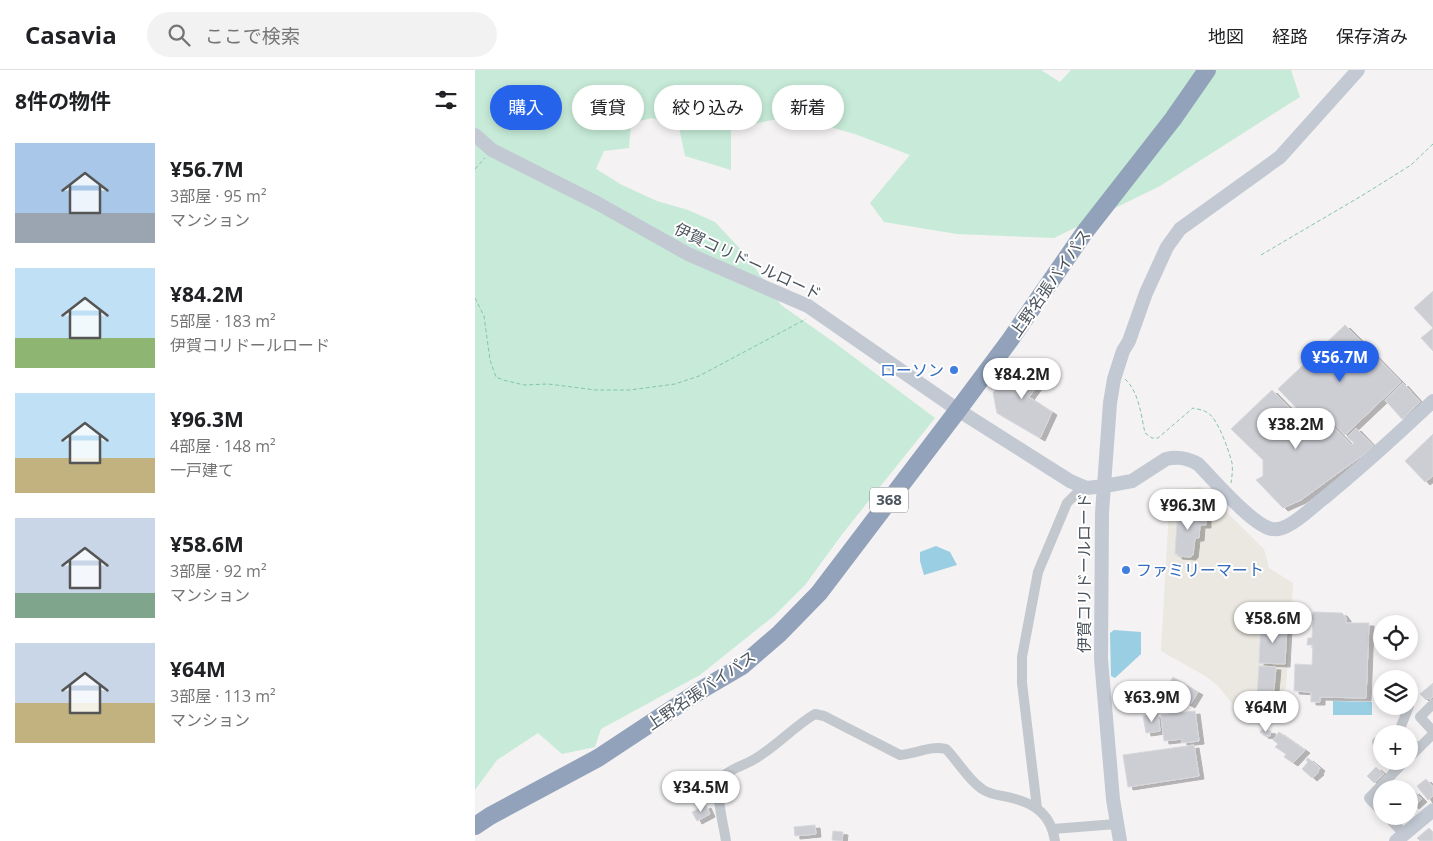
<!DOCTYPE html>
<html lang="ja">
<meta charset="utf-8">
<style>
body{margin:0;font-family:"Open Sans","Noto Sans JP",sans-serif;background:#f2f2f2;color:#202124;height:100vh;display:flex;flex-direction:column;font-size:19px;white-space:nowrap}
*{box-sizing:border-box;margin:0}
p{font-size:16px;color:#757577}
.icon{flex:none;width:28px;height:28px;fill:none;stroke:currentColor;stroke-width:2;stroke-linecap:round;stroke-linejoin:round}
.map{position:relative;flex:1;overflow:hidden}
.details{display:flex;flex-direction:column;background:#fff;width:475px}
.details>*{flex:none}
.banner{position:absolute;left:15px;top:15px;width:475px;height:45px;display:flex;gap:10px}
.buttons{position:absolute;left:898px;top:545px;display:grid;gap:10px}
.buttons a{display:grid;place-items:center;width:45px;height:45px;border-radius:50%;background:#fff;box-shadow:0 2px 8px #0003;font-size:25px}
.price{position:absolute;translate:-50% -42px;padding:0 11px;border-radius:18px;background:#fff;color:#222;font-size:16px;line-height:32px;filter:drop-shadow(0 1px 2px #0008)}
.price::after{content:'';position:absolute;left:50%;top:30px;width:15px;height:11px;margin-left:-8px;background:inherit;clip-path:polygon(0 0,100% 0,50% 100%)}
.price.selected{background:#2563eb;color:#fff}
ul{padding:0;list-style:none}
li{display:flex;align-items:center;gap:15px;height:125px;padding:0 15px}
li span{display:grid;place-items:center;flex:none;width:140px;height:100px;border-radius:0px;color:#555}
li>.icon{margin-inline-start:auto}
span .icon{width:60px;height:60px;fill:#fffc;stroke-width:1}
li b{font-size:21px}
h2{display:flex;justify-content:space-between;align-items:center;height:60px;padding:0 15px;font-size:21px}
.chip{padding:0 18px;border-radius:22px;background:#fff;box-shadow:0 2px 8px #0003;font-size:18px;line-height:45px}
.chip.selected{background:#2563eb;color:#fff}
header{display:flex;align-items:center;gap:30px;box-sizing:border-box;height:70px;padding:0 25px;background:#fff;border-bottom:1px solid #e0e0e0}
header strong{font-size:24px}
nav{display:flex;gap:28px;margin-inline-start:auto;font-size:18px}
.search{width:350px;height:45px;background:#f2f2f2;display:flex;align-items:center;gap:12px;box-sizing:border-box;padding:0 18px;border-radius:28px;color:#757577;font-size:19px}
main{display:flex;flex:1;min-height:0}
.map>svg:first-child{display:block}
.commercial{fill:#eae8e0}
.green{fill:#c7ebd8}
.water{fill:#9acee2}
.building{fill:#cdced4;stroke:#d7d8dc;filter:url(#shadow)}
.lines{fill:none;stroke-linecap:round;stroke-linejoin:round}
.path{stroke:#83c5a9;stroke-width:1;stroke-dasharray:4 2.5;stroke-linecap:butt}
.street{stroke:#c2c8ce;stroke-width:10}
.secondary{stroke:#c3c9d3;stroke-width:14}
.highway{stroke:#91a2ba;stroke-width:18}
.shop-dot{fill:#3f7fe0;stroke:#fff;stroke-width:2}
.labels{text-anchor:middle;stroke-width:4;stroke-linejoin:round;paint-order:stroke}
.shield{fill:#fff;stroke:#82878e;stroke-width:1}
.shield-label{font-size:15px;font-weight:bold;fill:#4c545d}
.street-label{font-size:16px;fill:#4c545d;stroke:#fff}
.shop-label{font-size:16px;fill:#366cbe;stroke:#fff;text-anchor:end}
</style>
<header>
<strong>Casavia</strong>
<div class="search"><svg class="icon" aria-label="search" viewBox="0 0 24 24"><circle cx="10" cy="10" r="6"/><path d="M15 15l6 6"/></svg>ここで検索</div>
<nav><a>地図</a><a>経路</a><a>保存済み</a></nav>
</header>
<main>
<section class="details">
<h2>8件の物件<svg class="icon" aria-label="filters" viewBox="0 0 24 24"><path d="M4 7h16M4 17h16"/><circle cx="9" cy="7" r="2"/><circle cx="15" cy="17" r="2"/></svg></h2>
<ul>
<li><span style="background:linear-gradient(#a9c7e8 70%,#9aa5b1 0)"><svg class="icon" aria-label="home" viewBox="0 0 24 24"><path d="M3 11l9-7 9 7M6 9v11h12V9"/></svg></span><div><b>¥56.7M</b><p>3部屋 · 95 m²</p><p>マンション</p></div></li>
<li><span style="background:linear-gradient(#bfe0f5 70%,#8fb573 0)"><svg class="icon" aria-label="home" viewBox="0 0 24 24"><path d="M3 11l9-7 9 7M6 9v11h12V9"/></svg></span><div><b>¥84.2M</b><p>5部屋 · 183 m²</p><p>伊賀コリドールロード</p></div></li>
<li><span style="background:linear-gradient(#bfe0f5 65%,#c2b280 0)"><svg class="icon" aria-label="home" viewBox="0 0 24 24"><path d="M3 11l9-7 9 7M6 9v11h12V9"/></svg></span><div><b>¥96.3M</b><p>4部屋 · 148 m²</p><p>一戸建て</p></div></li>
<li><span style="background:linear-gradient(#c9d6e8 75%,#7fa58c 0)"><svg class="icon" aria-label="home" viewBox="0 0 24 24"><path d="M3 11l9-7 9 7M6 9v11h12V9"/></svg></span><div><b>¥58.6M</b><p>3部屋 · 92 m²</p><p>マンション</p></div></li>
<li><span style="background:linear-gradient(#c9d6e8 60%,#c2b280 0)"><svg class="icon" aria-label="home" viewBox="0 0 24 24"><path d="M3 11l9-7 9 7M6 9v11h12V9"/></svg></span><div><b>¥64M</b><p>3部屋 · 113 m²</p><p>マンション</p></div></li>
</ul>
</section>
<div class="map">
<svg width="958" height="771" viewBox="0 0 958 771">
<defs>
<filter id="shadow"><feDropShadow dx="5" dy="3" stdDeviation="0" flood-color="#0004"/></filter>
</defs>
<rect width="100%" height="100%" fill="#f4f2f2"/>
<!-- commercial -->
<path class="commercial" d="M726,417L789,479L794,498L818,513L811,617L796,651L773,653L743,616L732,607L686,581L695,422L702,419Z"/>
<!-- green -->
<path class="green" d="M0,0H566L585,12L596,0H816L825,27L685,116L579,168L482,164L409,152L395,133L435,85L380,64L316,46L256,59V100L210,86L204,57L177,48L156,53L154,78L129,81L121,99L147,115L182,131L213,140L240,152L271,185L306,235L360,273L460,348L368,463L330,515L300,545L225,605L126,659L120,677L87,684L63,663L22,690L0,720Z"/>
<!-- water -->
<g class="water">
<path d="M461,476L475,482L482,495L449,505L445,491V482Z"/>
<path d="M639,560L666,562V584L640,608L636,606L635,563Z"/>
<path d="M858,631L897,632V645H858Z"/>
</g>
<!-- building -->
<g class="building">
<path d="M958,221V281L946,268L958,258L939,238Z"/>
<path d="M870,255L926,312L870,365L850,345L839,356L803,319Z"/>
<path d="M543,289L568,308L554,327L577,342L565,368L522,343L518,323Z"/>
<path d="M928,313L945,332L927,349L910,330Z"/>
<path d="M797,320L837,361L851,349L876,375L879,373L872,367L881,358L899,377L826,430L808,438L781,410L788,406V390L756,359Z"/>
<path d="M958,364V406L950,412L930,391Z"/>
<path d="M703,438L729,440L728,448H731V455H725L724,468H720L718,485H717L716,487L702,486L703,484H700Z"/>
<path d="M838,542L867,543L871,548V553H894L891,628L845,627V632H836V622L819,621L820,594L837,595L838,575H832L833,568H837L838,550H834V544H838Z"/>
<path d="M786,554L812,556L810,594L784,593Z"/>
<path d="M784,596L801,597L798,629L782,628Z"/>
<path d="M698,607L723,622L715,635L690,621Z"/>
<path d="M958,613V626L955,630L953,628L951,630L945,624Z"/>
<path d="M720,641L724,671L707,673V669L689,671L686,645Z"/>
<path d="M683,644L685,661L671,663L668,646Z"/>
<path d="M786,660L796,661L795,666L788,665V663H785Z"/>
<path d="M804,662L830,680L818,693L809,687L811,684L800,677L803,674L798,670Z"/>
<path d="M934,665L941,673L934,679Z"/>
<path d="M719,675L724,706L653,717L648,685Z"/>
<path d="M833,688L845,698L843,701L844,702L837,708L827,699L833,692L831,690Z"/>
<path d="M909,691H924L915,700L908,693Z"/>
<path d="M901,697L909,704L899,713L892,706Z"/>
<path d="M951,709L958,717V726L953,730L942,716Z"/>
<path d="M939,721L947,729L939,736L934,731V727Z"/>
<path d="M231,735L235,744L222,751L217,742Z"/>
<path d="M340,755L341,764L320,766L319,757Z"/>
<path d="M954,758L958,762V771H945L942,768Z"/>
<path d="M358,761L368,762L367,771L357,770Z"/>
</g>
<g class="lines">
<!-- path -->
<g class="path">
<path d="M0,99L10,88"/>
<path d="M786,185L888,125L936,95L958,74"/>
<path d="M0,228L9,246L15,290L21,307L28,310L49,315L73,314L121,320H155L200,314L224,306L331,249"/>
<path d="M650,309C664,322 666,345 670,363L677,368H683L718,338C722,339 729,340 733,343C743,349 754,381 757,393C758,400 757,406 756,413"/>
</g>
<!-- street -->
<g class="street">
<path d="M958,634L945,647L958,661"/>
<path d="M923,664L934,636"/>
<path d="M902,672H906"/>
<path d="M934,688L958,664"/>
<path d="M562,738L547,613V587L563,502L592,433L601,424"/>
<path d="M906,741L894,728L930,691"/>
<path d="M912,746L929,764"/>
<path d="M578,759L641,754"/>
<path d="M251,771C249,755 238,720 248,707C254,699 270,695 278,690C301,677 318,657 340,644L349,646L425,685C441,684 455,675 471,679C483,691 493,710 507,719C517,726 527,725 537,728C561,734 576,745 580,771"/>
</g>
<!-- secondary -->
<g class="secondary">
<path d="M0,65L17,80L122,133L213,184L333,236L483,340L595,411L611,418L630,416L657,411L691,389C703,386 712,388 723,394C738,409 778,456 797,459C802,460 808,458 812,456C825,450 837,437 849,428C887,397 922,365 958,331"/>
<path d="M645,771L638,729L626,589L627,443L635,333L639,309L648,281L654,271L671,223L692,177L705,159L805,87L883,0"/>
<path d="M921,771L958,740"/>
</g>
<!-- highway -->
<path class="highway" d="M0,756L15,746L123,688L226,620L267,596L304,564L344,523L483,340L535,270L609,163L698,49L732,0"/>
</g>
<!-- markers -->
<g class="shop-dot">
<circle cx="479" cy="300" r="5"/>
<circle cx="651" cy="500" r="5"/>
</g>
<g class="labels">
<!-- shield labels -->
<rect class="shield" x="395" y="417.5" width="38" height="25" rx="4"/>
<g class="shield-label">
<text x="414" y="435">368</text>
</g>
<!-- street labels -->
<g class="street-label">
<text transform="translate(273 191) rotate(25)" y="6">伊賀コリドールロード</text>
<text transform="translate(575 213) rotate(-55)" y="6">上野名張バイパス</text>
<text transform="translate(609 503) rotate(-90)" y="6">伊賀コリドールロード</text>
<text transform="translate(226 620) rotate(-34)" y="6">上野名張バイパス</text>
</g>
<!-- shop labels -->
<g class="shop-label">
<text x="469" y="306">ローソン</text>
<text x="661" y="506" text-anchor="start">ファミリーマート</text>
</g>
</g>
</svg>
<div class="buttons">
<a><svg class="icon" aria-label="locate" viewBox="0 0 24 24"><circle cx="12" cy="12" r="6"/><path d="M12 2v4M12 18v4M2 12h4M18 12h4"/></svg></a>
<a><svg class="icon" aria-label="layers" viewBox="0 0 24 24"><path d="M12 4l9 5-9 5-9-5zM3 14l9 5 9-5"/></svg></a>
<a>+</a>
<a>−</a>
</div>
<b class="price selected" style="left:865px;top:313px">¥56.7M</b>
<b class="price" style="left:547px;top:330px">¥84.2M</b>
<b class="price" style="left:821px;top:380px">¥38.2M</b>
<b class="price" style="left:713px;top:461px">¥96.3M</b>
<b class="price" style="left:798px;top:574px">¥58.6M</b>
<b class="price" style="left:677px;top:653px">¥63.9M</b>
<b class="price" style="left:791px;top:663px">¥64M</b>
<b class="price" style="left:226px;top:743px">¥34.5M</b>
<div class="banner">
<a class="chip selected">購入</a>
<a class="chip">賃貸</a>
<a class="chip">絞り込み</a>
<a class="chip">新着</a>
</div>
</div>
</main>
